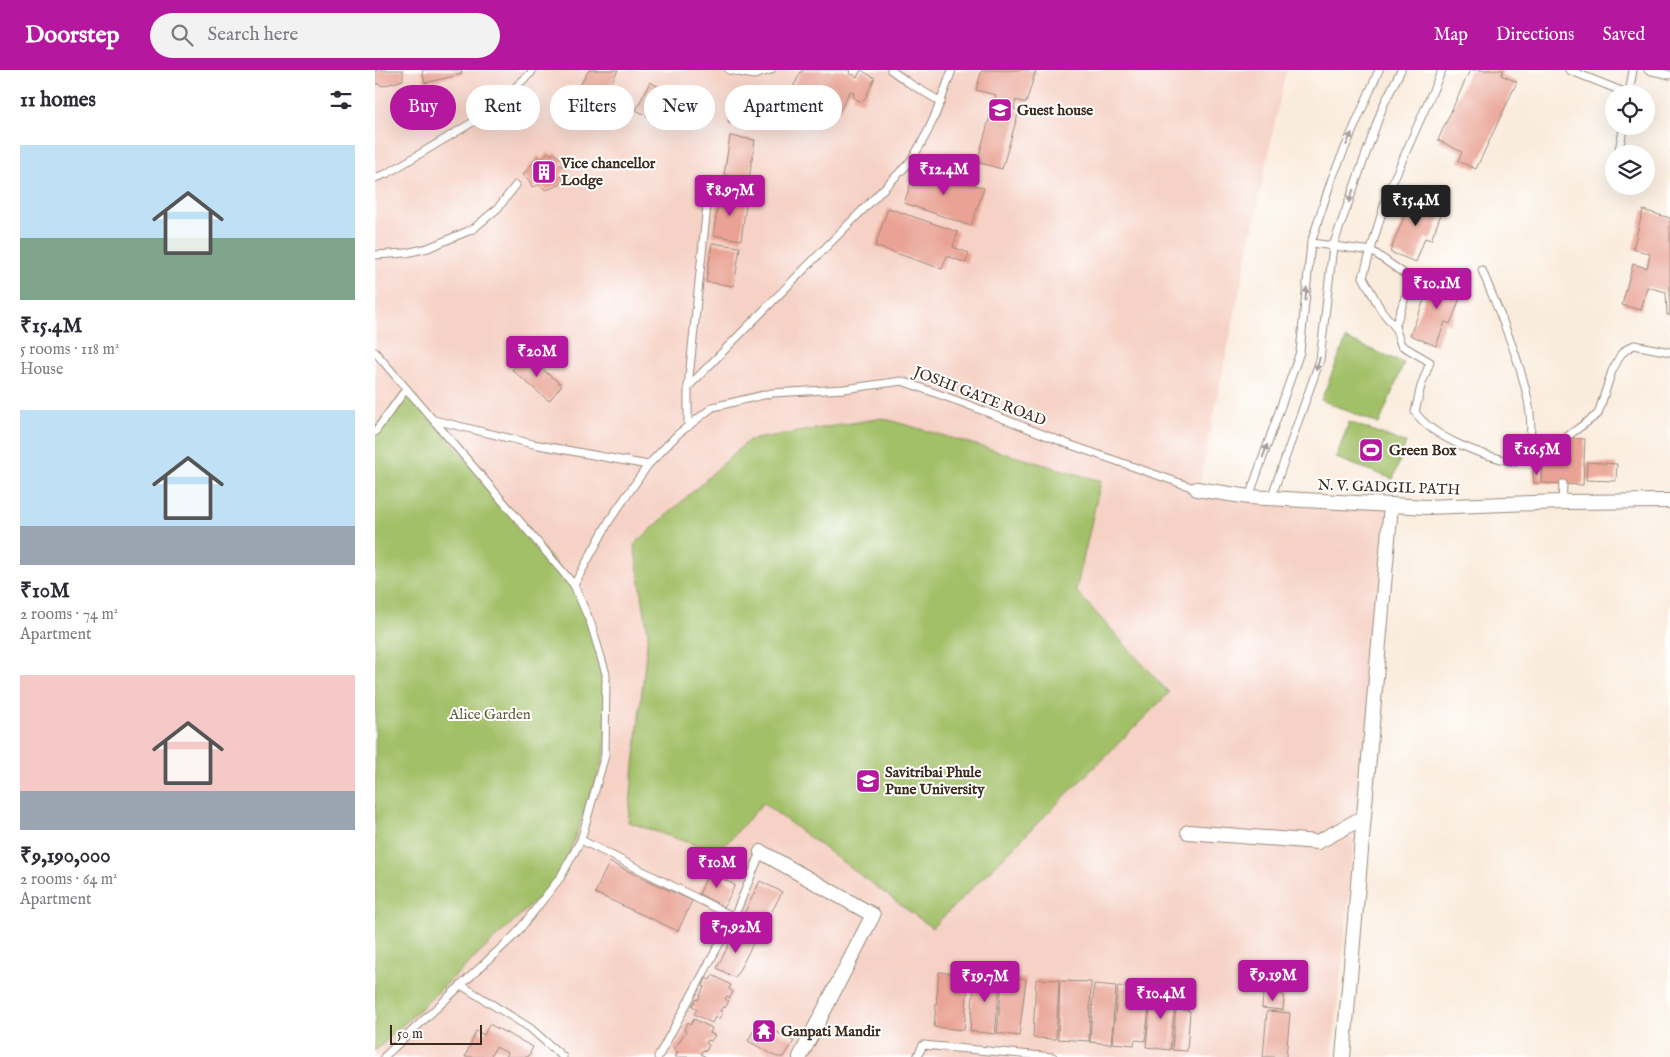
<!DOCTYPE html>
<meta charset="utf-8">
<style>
body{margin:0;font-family:"IM FELL English",serif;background:#f2f2f3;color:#2b2b33;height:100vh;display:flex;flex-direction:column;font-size:19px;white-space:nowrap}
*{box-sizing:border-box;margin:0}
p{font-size:16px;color:#7c7c81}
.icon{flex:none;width:28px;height:28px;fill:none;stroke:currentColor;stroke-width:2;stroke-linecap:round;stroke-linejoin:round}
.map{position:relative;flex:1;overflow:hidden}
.details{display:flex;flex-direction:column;background:#fff;width:375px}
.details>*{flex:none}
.hud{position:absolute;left:15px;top:15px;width:475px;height:45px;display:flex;gap:10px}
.controls{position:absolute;left:1230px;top:15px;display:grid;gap:10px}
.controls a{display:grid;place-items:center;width:50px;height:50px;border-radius:50%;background:#fff;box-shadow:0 5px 20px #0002;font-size:25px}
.scale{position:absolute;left:15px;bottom:12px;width:92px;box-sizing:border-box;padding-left:5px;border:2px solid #3b2a1e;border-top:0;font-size:14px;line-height:18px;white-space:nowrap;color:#3b2a1e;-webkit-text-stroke:4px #fff;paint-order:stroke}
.price{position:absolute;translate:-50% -42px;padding:0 11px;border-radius:5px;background:#b5179e;color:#fff;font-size:16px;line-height:32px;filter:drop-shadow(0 1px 2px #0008)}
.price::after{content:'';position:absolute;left:50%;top:30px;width:15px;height:11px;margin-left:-8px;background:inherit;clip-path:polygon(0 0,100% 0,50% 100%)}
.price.current{background:#222;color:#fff}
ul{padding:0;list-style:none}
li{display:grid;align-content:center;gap:10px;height:265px;padding:0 20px}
li span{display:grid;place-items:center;height:155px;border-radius:0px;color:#555}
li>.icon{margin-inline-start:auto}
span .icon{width:90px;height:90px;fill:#fffc;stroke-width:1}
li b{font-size:21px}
h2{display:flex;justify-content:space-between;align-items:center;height:60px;padding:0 20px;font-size:21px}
.chip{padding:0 18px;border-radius:22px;background:#fff;box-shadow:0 5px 20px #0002;font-size:18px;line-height:45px}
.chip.current{background:#b5179e;color:#fff}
header{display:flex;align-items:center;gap:30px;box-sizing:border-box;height:70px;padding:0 25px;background:#b5179e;color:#fff}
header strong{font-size:24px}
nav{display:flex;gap:28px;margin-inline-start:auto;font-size:18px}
.search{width:350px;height:45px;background:#f2f2f3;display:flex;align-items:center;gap:12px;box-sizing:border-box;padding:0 18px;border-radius:28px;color:#7c7c81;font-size:19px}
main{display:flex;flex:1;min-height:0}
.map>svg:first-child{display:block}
.built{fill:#f6d1c5}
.green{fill:#a2c068;stroke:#6e7543}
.building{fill:#e9a293}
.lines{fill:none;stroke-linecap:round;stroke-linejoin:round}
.service-casing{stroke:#9a8b7e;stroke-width:9}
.minor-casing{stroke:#9a8b7e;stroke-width:16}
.service{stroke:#fff;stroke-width:7}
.minor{stroke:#fff;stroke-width:14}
.oneway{fill:#a79f9a}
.labels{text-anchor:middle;stroke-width:4;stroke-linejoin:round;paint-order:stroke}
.poi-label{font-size:15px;font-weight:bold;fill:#3b2a1e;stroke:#fff;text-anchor:start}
.street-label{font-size:15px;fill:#3b2a1e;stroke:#fff}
.park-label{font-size:15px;fill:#5f5e38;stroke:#fff}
</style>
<header>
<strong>Doorstep</strong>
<div class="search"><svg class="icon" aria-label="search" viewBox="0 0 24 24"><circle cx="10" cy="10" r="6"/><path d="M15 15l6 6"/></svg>Search here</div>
<nav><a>Map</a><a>Directions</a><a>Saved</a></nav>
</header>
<main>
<section class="details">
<h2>11 homes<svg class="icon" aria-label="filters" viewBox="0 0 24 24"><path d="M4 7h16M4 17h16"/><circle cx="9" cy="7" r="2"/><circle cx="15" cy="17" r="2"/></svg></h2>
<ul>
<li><span style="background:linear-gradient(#bfe0f5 60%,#7fa58c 0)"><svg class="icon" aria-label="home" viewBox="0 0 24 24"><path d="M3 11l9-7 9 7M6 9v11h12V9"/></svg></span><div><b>₹15.4M</b><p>5 rooms · 118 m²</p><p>House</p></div></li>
<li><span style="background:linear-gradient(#bfe0f5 75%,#9aa5b1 0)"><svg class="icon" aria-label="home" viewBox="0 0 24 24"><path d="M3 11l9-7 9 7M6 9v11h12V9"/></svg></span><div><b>₹10M</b><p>2 rooms · 74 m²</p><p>Apartment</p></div></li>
<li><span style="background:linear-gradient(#f6c9c9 75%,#9aa5b1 0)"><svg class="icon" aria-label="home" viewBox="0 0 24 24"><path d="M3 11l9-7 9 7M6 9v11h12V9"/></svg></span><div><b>₹9,190,000</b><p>2 rooms · 64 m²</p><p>Apartment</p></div></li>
</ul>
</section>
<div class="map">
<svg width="1295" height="987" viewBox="0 0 1295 987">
<rect width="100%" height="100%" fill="#fff"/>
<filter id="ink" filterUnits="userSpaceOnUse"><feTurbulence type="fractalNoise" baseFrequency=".02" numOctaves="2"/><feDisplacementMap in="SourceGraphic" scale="10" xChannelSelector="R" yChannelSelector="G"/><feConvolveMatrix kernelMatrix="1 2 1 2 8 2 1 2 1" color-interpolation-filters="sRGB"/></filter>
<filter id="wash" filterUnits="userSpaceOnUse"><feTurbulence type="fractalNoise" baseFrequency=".0096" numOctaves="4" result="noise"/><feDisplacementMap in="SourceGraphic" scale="20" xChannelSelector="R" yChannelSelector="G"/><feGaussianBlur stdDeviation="1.12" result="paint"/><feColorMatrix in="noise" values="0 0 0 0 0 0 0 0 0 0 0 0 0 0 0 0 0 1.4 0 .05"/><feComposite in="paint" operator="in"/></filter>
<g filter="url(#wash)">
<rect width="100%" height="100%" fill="#faecdd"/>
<!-- built -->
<path class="built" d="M0,0H911L823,420L1016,435L957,987H0Z"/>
<!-- green -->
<g class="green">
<path d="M971,269L1029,293L1004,354L946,330Z"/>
<path d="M31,319L199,515L231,604L230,685L185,808L0,981V360Z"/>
<path d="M507,348L726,411L701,521L794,623L557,858L388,733L343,783L253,752L273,563L259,475L374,370Z"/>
<path d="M974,352L1031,373L1018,409L961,388Z"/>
</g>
<g id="blocks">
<!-- building -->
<g class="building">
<path d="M0,0H28V10L8,16L0,13Z"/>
<path d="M47,0H86L87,4L50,13Z"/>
<path d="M214,0H243L228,28L205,15Z"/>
<path d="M427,0H475L474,3L482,7L486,0L500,8L488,32L478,28L479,23L475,21L465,41L450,37L436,29L429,42L411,31Z"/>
<path d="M607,0H661L651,33L641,30L639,39L644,41L627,99L602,92L621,25L601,20Z"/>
<path d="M1095,0H1129L1126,5L1142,12L1101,99L1083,91L1087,82L1063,70Z"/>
<path d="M275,12L290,20L276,48L261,40Z"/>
<path d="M358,28L386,33L382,58L353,53Z"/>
<path d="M355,66L380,70L374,109L349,105Z"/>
<path d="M173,82L176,85L179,83L188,90L185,95L191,98L185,105L189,109L185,115L171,120L164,115L157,117L154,110L148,105L163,86L167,89Z"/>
<path d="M542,95L609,118L596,156L529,133Z"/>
<path d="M345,123L372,128L366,170L338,165Z"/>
<path d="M1038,124L1048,128L1049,125L1064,131L1060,139L1067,142L1056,170L1050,168L1041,192L1015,182Z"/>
<path d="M513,138L583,162L578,177L594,183L591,193L572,186L567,199L500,176Z"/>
<path d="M1268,140L1295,148V245H1292L1291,222L1272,217L1266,240L1247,235L1258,194L1272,198L1275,184L1258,179Z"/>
<path d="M337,173L365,177L359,216L331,212Z"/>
<path d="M1070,206L1084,212L1080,223L1086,226L1075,254L1070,252L1061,276L1035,265L1058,208L1067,212Z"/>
<path d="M149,285L187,315L174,331L137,300Z"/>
<path d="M1169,367L1210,369L1208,415L1167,413Z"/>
<path d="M1212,392L1242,394L1241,411L1211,410Z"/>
<path d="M1158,399H1166V413H1159Z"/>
<path d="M234,792L317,831L303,861L220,823Z"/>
<path d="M334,802L360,815L349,837L324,824Z"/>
<path d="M385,811L407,822L387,860L367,848Z"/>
<path d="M361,860L380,870L360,908L342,898Z"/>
<path d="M564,902L594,905L589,960L559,957Z"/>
<path d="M600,903L626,906L620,964L595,961Z"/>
<path d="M338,905L356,915L354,919L358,922L355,928L352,926L350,929L354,931L350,938L348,936L345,941L348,942L344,949L340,947L337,953L319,944L322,939L317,936L321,929L323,930L329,917L328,916L331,908L335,910Z"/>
<path d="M628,906L651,909L644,966L622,963Z"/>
<path d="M661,909L684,910L681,969L658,968Z"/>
<path d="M685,911L716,912L714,971L683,969Z"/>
<path d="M719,914L741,916L736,974L715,972Z"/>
<path d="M743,916L765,919V930L766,918L776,919L770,971L760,970L759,975L737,973Z"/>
<path d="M777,920L801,923L795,980L771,977Z"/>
<path d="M888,923L909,925L908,940L887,938Z"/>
<path d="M801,939L815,941L812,981L797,980Z"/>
<path d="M892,941L915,943L911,987H888Z"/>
<path d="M319,949L337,958L335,963L340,965L336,971L333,970L331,973L334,975L331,981L328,980L326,984L331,987H300L303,982L298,980L302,973L303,974L311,961L309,960L313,952L316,954Z"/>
<path d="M383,952L419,971L409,987H402L373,971Z"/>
<path d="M114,954L158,977L153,987H131L133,983L121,977L115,987H90L101,961L109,965Z"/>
</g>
</g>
</g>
<g filter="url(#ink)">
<use href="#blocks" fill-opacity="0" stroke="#9a8b7e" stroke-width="1"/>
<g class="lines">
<defs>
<g id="service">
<path d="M354,0L379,5L396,0"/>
<path d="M516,0L534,13L566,32"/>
<path d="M1194,0L1254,24"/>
<path d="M1273,0L1295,5"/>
<path d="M1254,24L1258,0"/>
<path d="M1243,84L1249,56"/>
<path d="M0,108L13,103L108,46L156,3L157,0"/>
<path d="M936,173L997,181L1031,205L1036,210L1020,257L1026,275L1055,292L1046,316L1040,342C1059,369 1108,386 1140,392C1146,387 1152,381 1154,374C1165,330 1124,243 1107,200"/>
<path d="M0,185L31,183L53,178L98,159L123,138L141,115"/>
<path d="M1020,257L1006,240L988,207L1012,125L1067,0"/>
<path d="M0,282C66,359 133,437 199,515L234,451L273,395L158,374L59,350"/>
<path d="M313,317L534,93C556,61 564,36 577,0"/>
<path d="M313,357V317L334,116"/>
<path d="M0,362L31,319"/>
<path d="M1190,368L1223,344L1237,301L1246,284L1252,279L1259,275L1295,282"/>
<path d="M273,395L303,364L338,337L397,323L469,319L527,311L591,334L693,374L822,419"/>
<path d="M874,427L925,282L936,173L957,108L1004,0"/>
<path d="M896,428L945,290L958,176L1008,36L1026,0"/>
<path d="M1187,432L1188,414"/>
<path d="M206,770L359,847"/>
<path d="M86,915L155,958L188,987"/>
<path d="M9,987L141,864L185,808L206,770L230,685L231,604L216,554L199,515"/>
<path d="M283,987L359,847L386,782"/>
<path d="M542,987L548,975L678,987"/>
</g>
<g id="minor">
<path d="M822,419L874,427L1052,437L1187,432L1295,431"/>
<path d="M813,762L943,772L989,747"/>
<path d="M386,782L498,845L425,987"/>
<path d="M968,987L1016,435"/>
</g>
</defs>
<!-- service casing -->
<use href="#service" class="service-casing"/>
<!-- minor casing -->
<use href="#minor" class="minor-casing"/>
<!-- service -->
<use href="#service" class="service"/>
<!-- minor -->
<use href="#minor" class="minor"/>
</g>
<!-- one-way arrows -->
<defs><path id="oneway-solid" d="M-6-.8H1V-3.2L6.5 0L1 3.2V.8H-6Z" transform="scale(1.25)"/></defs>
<g class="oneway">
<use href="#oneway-solid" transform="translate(974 69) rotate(-66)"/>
<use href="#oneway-solid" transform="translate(976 126) rotate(110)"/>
<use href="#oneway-solid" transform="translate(931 224) rotate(-84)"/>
<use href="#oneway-solid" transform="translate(943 294) rotate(106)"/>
<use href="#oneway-solid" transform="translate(890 381) rotate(-71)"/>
</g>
</g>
<!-- icons -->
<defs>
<symbol id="university-square" viewBox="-11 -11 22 22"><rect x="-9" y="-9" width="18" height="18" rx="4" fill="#b5179e" stroke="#fff"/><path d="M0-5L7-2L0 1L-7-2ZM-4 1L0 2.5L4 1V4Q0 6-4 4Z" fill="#fff"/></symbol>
<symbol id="building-square" viewBox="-11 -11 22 22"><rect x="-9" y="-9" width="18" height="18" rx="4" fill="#b5179e" stroke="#fff"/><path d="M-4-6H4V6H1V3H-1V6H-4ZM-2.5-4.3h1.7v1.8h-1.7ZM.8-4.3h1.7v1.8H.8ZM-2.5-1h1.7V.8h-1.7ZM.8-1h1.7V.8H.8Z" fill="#fff"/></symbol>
<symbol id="stadium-square" viewBox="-11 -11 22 22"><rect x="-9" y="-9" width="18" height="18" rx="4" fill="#b5179e" stroke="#fff"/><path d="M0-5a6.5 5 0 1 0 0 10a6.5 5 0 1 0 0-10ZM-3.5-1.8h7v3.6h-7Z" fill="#fff"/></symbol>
<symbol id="temple-square" viewBox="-11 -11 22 22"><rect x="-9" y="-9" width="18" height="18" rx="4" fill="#b5179e" stroke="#fff"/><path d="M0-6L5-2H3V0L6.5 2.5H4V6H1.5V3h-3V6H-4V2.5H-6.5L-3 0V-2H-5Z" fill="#fff"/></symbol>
</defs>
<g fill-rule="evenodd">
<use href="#university-square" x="611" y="26" width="28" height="28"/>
<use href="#building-square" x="155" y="88" width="28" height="28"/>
<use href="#stadium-square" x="982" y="366" width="28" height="28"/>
<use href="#university-square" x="479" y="697" width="28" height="28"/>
<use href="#temple-square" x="375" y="947" width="28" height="28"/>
</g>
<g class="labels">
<!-- poi labels -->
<g class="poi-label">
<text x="642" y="45">Guest house</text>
<text x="186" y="98">Vice chancellor<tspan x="186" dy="17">Lodge</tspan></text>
<text x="1014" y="385">Green Box</text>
<text x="510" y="707">Savitribai Phule<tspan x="510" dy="17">Pune University</tspan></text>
<text x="406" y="966">Ganpati Mandir</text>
</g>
<!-- street labels -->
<g class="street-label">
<text transform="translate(605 326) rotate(21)" y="5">JOSHI GATE ROAD</text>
<text transform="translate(1014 417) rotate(2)" y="5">N. V. GADGIL PATH</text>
</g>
<!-- park labels -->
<g class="park-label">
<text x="115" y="649">Alice Garden</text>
</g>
</g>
</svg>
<div class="controls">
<a><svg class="icon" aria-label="locate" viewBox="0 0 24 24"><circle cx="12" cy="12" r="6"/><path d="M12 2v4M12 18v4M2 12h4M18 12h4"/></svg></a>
<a><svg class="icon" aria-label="layers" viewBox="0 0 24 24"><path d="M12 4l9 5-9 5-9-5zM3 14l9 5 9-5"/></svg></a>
</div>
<div class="scale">50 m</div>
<b class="price" style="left:569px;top:126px">₹12.4M</b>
<b class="price" style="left:355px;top:147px">₹8.97M</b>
<b class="price current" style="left:1041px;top:157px">₹15.4M</b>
<b class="price" style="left:1062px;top:240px">₹10.1M</b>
<b class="price" style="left:162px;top:308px">₹20M</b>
<b class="price" style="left:1162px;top:406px">₹16.5M</b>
<b class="price" style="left:342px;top:819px">₹10M</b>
<b class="price" style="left:361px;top:884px">₹7.92M</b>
<b class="price" style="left:898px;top:932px">₹9.19M</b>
<b class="price" style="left:610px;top:933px">₹19.7M</b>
<b class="price" style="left:786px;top:950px">₹10.4M</b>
<div class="hud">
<a class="chip current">Buy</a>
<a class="chip">Rent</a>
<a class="chip">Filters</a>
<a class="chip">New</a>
<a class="chip">Apartment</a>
</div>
</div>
</main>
